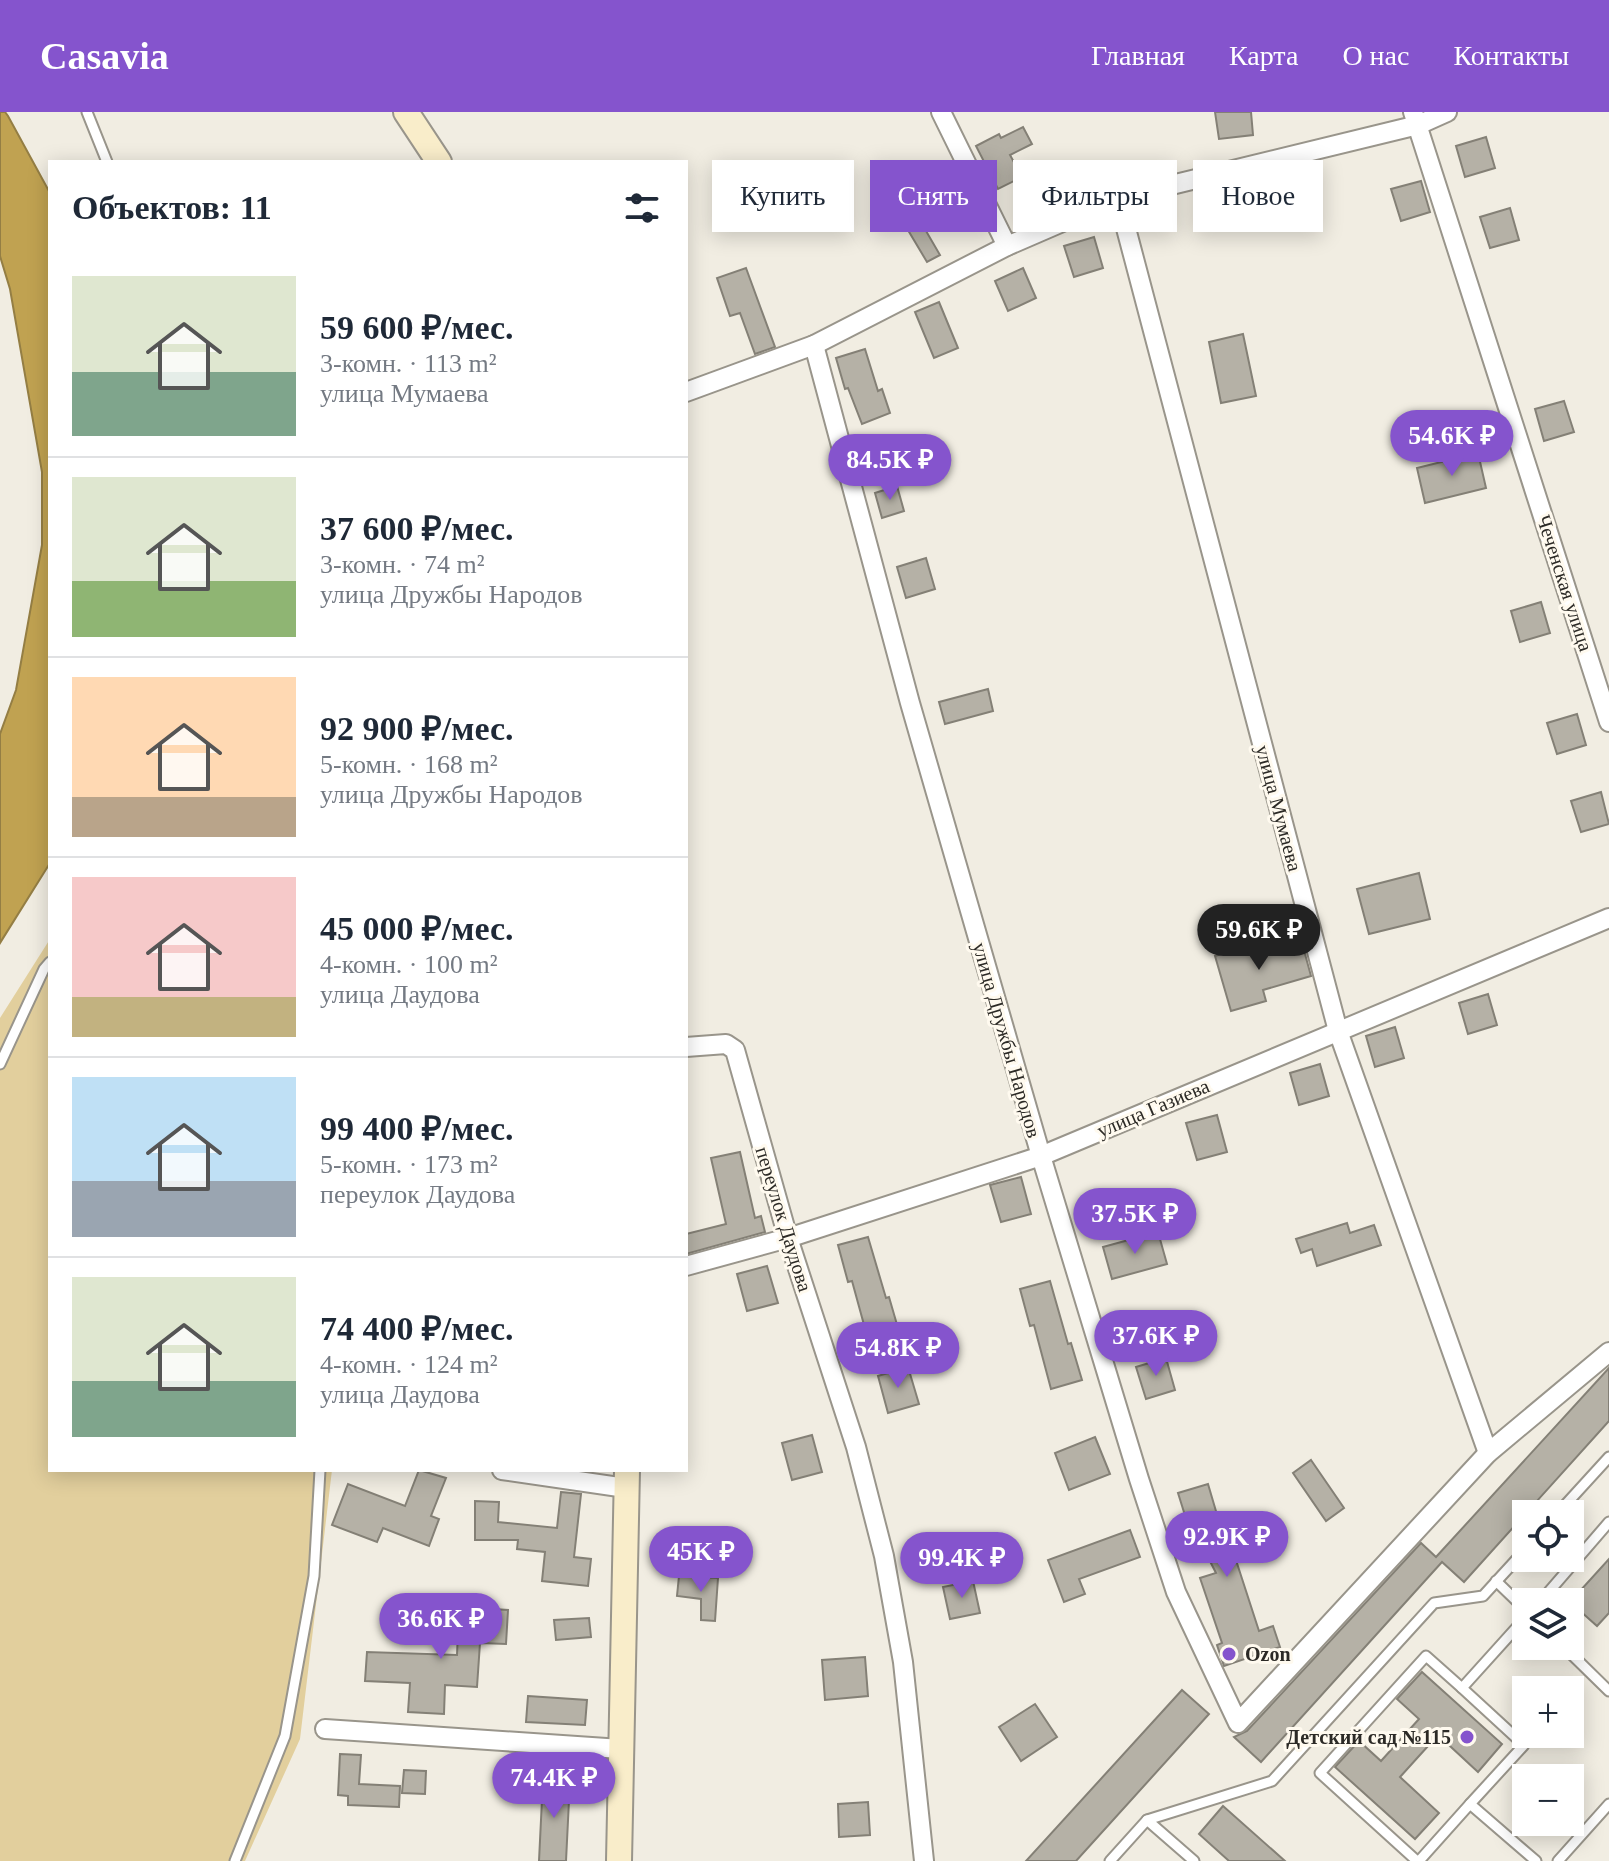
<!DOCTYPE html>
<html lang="ru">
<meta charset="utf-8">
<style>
body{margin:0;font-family:"Times New Roman",serif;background:#f2f2f3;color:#1f2937;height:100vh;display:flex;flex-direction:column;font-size:30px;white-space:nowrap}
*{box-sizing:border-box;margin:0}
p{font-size:26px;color:#747a83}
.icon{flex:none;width:44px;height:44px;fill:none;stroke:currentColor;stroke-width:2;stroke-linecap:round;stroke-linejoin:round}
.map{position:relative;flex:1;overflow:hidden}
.panel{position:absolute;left:48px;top:48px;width:640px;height:1312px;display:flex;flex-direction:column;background:#fff;border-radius:0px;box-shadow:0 4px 20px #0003}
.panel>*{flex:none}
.banner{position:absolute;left:712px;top:48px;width:760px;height:72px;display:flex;gap:16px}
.buttons{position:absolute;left:1512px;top:1388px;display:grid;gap:16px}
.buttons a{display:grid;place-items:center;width:72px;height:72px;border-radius:0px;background:#fff;box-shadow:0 4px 20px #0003;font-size:40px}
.price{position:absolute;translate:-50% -68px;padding:0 18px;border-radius:28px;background:#8554cd;color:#fff;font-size:26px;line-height:52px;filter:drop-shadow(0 2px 4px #0008)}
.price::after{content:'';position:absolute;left:50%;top:48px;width:24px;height:18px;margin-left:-12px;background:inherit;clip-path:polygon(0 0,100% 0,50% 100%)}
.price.active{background:#222;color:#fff}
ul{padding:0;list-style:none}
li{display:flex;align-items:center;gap:24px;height:200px;padding:0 24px}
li+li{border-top:2px solid #e0e1e3}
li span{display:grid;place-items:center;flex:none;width:224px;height:160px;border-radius:0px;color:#555}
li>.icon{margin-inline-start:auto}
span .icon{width:96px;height:96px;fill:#fffc;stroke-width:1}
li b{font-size:34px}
h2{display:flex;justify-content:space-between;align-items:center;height:96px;padding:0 24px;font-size:34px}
.chip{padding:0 28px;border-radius:0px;background:#fff;box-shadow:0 4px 20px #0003;font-size:28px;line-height:72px}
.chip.active{background:#8554cd;color:#fff}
header{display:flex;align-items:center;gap:48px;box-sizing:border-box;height:112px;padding:0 40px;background:#8554cd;color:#fff}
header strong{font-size:38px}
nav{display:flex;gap:44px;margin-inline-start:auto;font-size:28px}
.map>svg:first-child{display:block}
.green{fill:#e2cf9d}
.water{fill:#c0a251;stroke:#947e44;stroke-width:2}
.building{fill:#b5b1a6;stroke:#848076;stroke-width:2}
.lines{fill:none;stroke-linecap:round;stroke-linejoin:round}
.lane-casing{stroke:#99958b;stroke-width:13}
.street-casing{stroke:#99958b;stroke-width:22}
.secondary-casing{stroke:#99958b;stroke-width:28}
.lane{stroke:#fff;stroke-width:9}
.street{stroke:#fff;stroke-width:18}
.secondary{stroke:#f9edca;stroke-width:24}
.poi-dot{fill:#8554cd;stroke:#fffaef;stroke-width:3}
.labels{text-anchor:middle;stroke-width:6;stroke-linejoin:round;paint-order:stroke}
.street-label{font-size:20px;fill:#2c2a26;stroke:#fffaef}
.poi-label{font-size:20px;font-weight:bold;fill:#2c2a26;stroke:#fffaef;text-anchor:start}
</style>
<header>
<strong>Casavia</strong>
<nav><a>Главная</a><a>Карта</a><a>О нас</a><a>Контакты</a></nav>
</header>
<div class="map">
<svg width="1609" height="1749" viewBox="0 0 1609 1749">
<rect width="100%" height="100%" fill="#f1ede2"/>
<!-- green -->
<path class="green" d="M50,827V1358H332L300,1627L245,1749H0V906Z"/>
<!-- water -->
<path class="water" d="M0,0H5L8,4L50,81V751L0,831V622L16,578L42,433V360L10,177L0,144Z"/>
<!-- building -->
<g class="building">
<path d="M1215,0H1251L1253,23L1219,27Z"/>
<path d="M1023,15L1032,32L1010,43L1022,65L998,77L976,34L999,22L1001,26Z"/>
<path d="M1486,25L1495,56L1465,65L1456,34Z"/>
<path d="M1311,69L1320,100L1290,109L1281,77Z"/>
<path d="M1421,69L1430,100L1401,109L1391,77Z"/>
<path d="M1510,96L1519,128L1490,136L1480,105Z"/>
<path d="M915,100L940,143L927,150L902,108Z"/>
<path d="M1094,125L1103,156L1074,165L1064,134Z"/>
<path d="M746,156L775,235L755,242L740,201L730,204L717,166Z"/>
<path d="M1023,156L1036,186L1008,199L995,169Z"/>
<path d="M939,190L958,236L934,246L915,200Z"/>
<path d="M1243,222L1256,284L1221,291L1209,230Z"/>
<path d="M865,237L878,279L882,277L890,301L862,312L848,276L845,277L836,246Z"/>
<path d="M1564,289L1574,320L1544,329L1535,297Z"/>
<path d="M1478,341L1486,376L1425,391L1417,356Z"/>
<path d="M897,374L904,399L882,406L875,381Z"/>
<path d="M926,446L935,477L906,486L897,455Z"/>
<path d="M1541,490L1550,521L1520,530L1511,499Z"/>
<path d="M988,577L993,599L945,612L939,590Z"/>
<path d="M1577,602L1586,633L1557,642L1547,611Z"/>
<path d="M1601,680L1609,712L1581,720L1571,689Z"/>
<path d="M1419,761L1430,807L1369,822L1357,777Z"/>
<path d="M1265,829L1268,841L1302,831L1311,864L1263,878L1266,889L1231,899L1215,844Z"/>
<path d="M1488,882L1497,913L1468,922L1459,891Z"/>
<path d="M1395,915L1404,946L1375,955L1366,924Z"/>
<path d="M1320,952L1329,984L1299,993L1290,961Z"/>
<path d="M1217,1003L1227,1040L1197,1048L1186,1011Z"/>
<path d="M740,1040L755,1106L761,1104L765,1120L686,1142V1122L726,1112L711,1046Z"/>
<path d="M1021,1065L1031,1102L1001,1110L990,1073Z"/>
<path d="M1347,1111L1350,1121L1374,1113L1381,1133L1317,1154L1312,1137L1301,1141L1296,1127Z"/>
<path d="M1158,1120L1167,1152L1112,1167L1103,1135Z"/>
<path d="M868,1125L886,1186L889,1185L900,1223L869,1231L852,1169L848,1170L838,1133Z"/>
<path d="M767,1154L778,1191L747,1199L737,1162Z"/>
<path d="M1050,1169L1068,1232L1071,1231L1082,1268L1051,1277L1034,1213L1030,1214L1020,1177Z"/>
<path d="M1166,1246L1175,1278L1146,1287L1136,1255Z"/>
<path d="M908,1255L919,1292L888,1301L878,1264Z"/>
<path d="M1609,1256V1309L1464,1470L1442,1450L1261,1650L1234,1625L1247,1619L1421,1431L1436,1445Z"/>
<path d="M812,1323L822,1360L792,1368L782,1331Z"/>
<path d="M1095,1325L1110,1362L1069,1378L1055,1341Z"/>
<path d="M1311,1348L1344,1396L1326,1409L1293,1361Z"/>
<path d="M419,1358L446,1366L431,1404L439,1407L429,1434L383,1416L377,1430L332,1413L348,1372L405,1394Z"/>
<path d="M1208,1372L1223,1423L1254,1407L1264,1426L1234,1442L1259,1519L1273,1514L1280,1535L1224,1554L1217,1533L1222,1531L1200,1466L1216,1461L1191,1412L1188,1413L1178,1381Z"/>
<path d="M561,1380L581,1382L574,1445L591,1447L588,1474L542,1469L545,1440L517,1437L518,1428H475V1389L499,1390L498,1410L557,1416Z"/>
<path d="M1130,1418L1140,1445L1079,1467L1085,1482L1064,1490L1048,1448Z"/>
<path d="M1609,1447V1501L1597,1514L1570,1490Z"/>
<path d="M679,1464L718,1466L715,1509L701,1508V1487L677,1484Z"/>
<path d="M973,1469L980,1501L950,1507L943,1475Z"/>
<path d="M459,1495L508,1498L506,1532L480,1531L477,1575L445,1573L444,1602L408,1600L410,1571L365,1569L367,1540L457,1543Z"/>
<path d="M589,1506L591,1525L556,1528L554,1508Z"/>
<path d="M865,1545L868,1584L825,1588L822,1548Z"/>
<path d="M1422,1560L1502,1632L1478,1660L1438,1623L1400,1665L1439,1701L1415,1727L1335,1655L1359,1629L1381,1649L1419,1607L1397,1587Z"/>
<path d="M1182,1578L1209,1602L1076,1749H1026Z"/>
<path d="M528,1584L587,1588L585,1613L526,1610Z"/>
<path d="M1035,1592L1057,1625L1021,1649L999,1615Z"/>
<path d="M340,1642L361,1643L359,1672L400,1674L399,1695L348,1693V1684L338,1683Z"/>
<path d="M404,1658L426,1659L425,1682L402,1681Z"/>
<path d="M543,1667L570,1668L566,1749H539Z"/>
<path d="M868,1690L870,1723L839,1725L838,1692Z"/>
<path d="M1223,1694L1285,1749H1229L1199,1722Z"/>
</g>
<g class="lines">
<defs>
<g id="lane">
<path d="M87,0L107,50"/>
<path d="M0,952L44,857L50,850"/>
<path d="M1557,1402L1609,1345"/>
<path d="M1496,1469L1526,1498"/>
<path d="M1540,1490L1609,1410"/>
<path d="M1563,1534L1609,1579"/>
<path d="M1462,1576L1524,1633L1470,1692"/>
<path d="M1147,1708L1194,1749"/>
<path d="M235,1749L285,1624L314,1464L320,1358"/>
<path d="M1110,1749L1147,1708L1272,1669L1434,1491L1483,1484L1526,1437"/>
<path d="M1417,1749L1320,1661L1426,1544L1462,1576L1526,1505"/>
<path d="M1419,1749L1470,1692L1536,1749"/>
<path d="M1558,1749L1609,1692"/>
</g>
<g id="street">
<path d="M941,0L1007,134"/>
<path d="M1413,0L1609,610"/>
<path d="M1118,86L1338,919L1488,1341"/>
<path d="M814,233L910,591L1041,1044L1139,1367L1176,1480L1238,1611L1488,1341L1609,1240"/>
<path d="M686,280L814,233L1007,134L1118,86L1418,13L1447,0"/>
<path d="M686,935L726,932L735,938L788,1126L856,1335L884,1444L903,1550L924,1749"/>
<path d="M686,1154L788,1126L1041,1044L1609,806"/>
<path d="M502,1358L626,1376"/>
<path d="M325,1617L621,1637"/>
</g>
<g id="secondary">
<path d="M406,0L439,50"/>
<path d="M619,1749L627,1358"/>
</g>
</defs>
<!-- lane casing -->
<use href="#lane" class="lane-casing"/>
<!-- street casing -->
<use href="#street" class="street-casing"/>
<!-- secondary casing -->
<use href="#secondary" class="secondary-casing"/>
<!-- lane -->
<use href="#lane" class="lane"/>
<!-- street -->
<use href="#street" class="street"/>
<!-- secondary -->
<use href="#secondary" class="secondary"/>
</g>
<!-- markers -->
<g class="poi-dot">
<circle cx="1229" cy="1542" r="8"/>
<circle cx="1467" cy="1625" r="8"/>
</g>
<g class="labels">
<!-- street labels -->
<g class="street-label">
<text transform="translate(1565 471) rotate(72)" y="7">Чеченская улица</text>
<text transform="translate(1279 696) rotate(75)" y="7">улица Мумаева</text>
<text transform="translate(1007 928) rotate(74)" y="7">улица Дружбы Народов</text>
<text transform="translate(1153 996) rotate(-23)" y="7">улица Газиева</text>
<text transform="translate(784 1107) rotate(73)" y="7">переулок Даудова</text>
</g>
<!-- poi labels -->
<g class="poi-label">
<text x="1245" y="1549">Ozon</text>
<text x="1451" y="1632" text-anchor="end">Детский сад №115</text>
</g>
</g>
</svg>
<div class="buttons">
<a><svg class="icon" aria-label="locate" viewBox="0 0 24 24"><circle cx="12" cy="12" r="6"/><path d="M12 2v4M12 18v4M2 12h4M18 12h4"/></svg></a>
<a><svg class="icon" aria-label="layers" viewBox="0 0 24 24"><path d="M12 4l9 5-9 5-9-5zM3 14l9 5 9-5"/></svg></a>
<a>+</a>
<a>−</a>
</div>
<b class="price" style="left:1452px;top:366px">54.6K ₽</b>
<b class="price" style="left:890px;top:390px">84.5K ₽</b>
<b class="price active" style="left:1259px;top:860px">59.6K ₽</b>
<b class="price" style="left:1135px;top:1144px">37.5K ₽</b>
<b class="price" style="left:1156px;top:1266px">37.6K ₽</b>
<b class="price" style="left:898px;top:1278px">54.8K ₽</b>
<b class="price" style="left:1227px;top:1467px">92.9K ₽</b>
<b class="price" style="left:701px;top:1482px">45K ₽</b>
<b class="price" style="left:962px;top:1488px">99.4K ₽</b>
<b class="price" style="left:441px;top:1549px">36.6K ₽</b>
<b class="price" style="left:554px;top:1708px">74.4K ₽</b>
<div class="banner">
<a class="chip">Купить</a>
<a class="chip active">Снять</a>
<a class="chip">Фильтры</a>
<a class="chip">Новое</a>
</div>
<section class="panel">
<h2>Объектов: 11<svg class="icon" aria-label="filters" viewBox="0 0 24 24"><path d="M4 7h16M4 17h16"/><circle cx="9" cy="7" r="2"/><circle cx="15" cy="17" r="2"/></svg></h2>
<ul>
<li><span style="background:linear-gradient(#dfe7d0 60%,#7fa58c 0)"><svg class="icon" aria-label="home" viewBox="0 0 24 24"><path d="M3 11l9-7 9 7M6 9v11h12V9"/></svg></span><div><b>59 600 ₽/мес.</b><p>3-комн. · 113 m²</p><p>улица Мумаева</p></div></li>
<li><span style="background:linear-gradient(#dfe7d0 65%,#8fb573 0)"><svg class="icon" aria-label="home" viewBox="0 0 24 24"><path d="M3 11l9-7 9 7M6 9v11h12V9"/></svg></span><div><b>37 600 ₽/мес.</b><p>3-комн. · 74 m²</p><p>улица Дружбы Народов</p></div></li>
<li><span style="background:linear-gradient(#ffd9b3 75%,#b9a48a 0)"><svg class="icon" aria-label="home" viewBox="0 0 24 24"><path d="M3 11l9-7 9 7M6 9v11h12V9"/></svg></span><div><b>92 900 ₽/мес.</b><p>5-комн. · 168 m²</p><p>улица Дружбы Народов</p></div></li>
<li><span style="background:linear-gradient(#f6c9c9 75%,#c2b280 0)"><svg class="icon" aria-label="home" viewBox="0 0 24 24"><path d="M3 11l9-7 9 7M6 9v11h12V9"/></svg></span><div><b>45 000 ₽/мес.</b><p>4-комн. · 100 m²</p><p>улица Даудова</p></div></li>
<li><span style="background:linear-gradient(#bfe0f5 65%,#9aa5b1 0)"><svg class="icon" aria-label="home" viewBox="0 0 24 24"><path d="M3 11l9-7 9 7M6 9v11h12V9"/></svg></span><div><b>99 400 ₽/мес.</b><p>5-комн. · 173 m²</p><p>переулок Даудова</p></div></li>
<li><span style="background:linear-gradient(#dfe7d0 65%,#7fa58c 0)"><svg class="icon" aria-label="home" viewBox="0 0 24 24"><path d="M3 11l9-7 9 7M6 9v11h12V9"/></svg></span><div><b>74 400 ₽/мес.</b><p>4-комн. · 124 m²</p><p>улица Даудова</p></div></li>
</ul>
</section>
</div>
